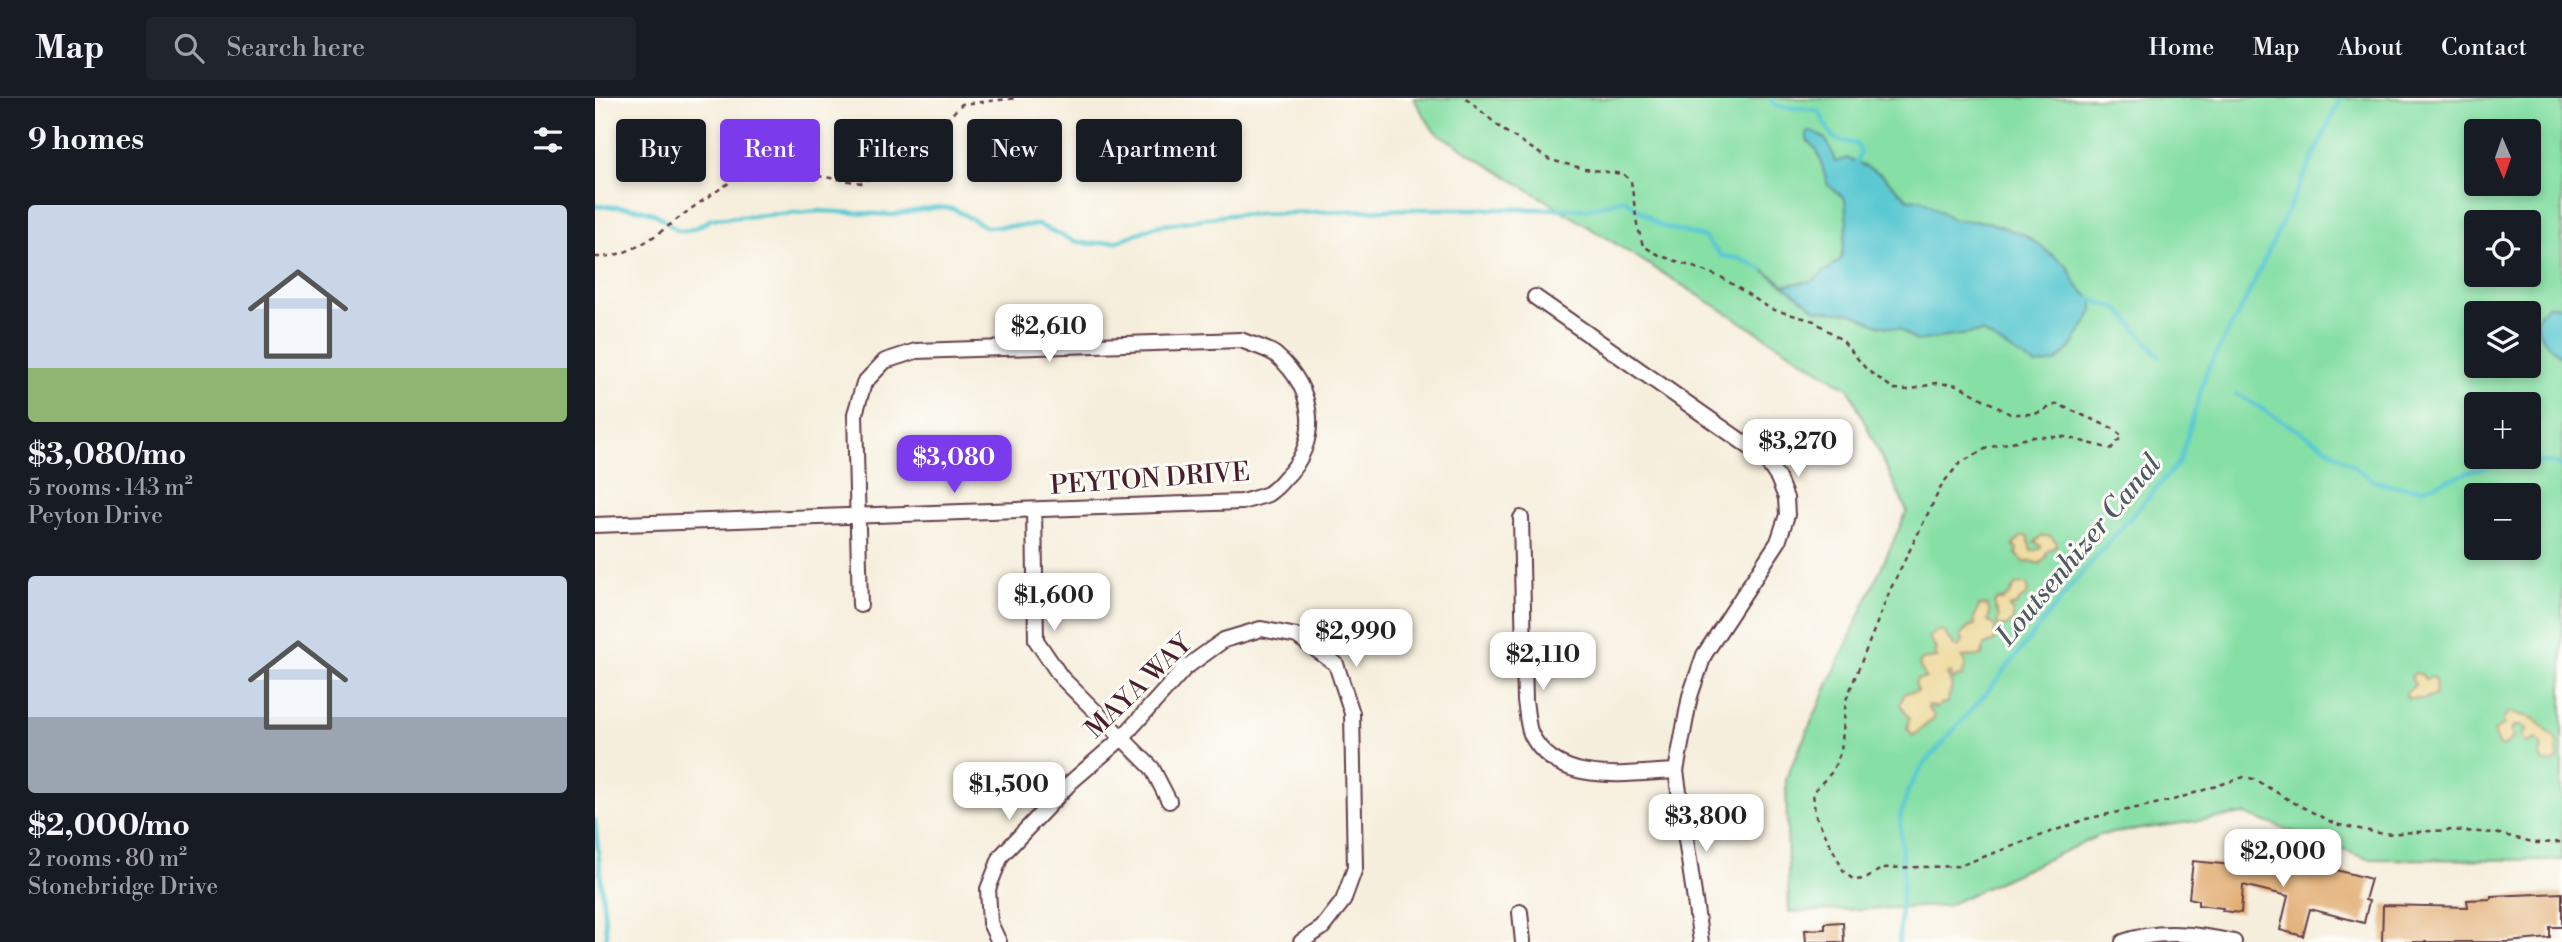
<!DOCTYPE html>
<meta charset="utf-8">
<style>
body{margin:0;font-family:"Libre Bodoni",serif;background:#20242c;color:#f1f3f6;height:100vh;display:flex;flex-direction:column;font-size:26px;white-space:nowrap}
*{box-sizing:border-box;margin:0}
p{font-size:23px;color:#9ea1a6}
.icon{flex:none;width:38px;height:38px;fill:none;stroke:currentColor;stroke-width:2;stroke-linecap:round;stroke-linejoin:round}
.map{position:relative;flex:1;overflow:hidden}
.details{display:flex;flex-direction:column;background:#171b24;width:595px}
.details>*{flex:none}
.hud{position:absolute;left:21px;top:21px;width:665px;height:63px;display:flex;gap:14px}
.needle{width:46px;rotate:178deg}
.tools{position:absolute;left:1869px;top:21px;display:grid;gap:14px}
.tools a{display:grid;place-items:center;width:77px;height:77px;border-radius:7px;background:#171b24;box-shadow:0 4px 10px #0003;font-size:35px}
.price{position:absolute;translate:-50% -60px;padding:0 16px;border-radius:14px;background:#fff;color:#222;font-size:23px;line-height:46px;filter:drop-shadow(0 2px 4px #0008)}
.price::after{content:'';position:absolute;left:50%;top:42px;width:21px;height:16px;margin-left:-10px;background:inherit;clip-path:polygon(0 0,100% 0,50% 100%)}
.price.current{background:#7c3aed;color:#fff}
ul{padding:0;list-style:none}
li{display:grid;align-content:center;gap:14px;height:371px;padding:0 28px}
li span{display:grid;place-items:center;height:217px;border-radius:7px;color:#555}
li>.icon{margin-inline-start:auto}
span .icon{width:126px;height:126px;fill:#fffc;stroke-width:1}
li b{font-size:30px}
h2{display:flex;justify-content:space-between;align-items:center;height:84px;padding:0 28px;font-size:30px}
.tag{padding:0 24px;border-radius:7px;background:#171b24;box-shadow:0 4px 10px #0003;font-size:24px;line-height:63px}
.tag.current{background:#7c3aed;color:#fff}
header{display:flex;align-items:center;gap:42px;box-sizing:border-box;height:98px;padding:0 35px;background:#171b24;border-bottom:2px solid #363941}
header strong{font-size:33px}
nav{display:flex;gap:38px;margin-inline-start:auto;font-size:24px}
.search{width:490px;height:63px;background:#20242c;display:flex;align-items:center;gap:18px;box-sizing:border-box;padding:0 24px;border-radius:7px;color:#9ea1a6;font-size:26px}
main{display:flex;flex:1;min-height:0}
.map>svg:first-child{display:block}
.green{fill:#86dfa5;stroke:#687f68;stroke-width:2;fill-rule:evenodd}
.sand{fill:#eeda9e;stroke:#9c7c64;stroke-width:2}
.water{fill:#5cc9d2;stroke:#53747e;stroke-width:2}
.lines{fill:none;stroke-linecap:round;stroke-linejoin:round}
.stream{stroke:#5cc9d2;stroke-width:4.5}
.building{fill:#e2ae74}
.minor-casing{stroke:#643e46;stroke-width:18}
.path{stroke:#643e46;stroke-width:2.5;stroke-dasharray:5 5;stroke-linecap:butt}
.minor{stroke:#fff;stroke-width:14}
.labels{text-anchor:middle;stroke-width:6;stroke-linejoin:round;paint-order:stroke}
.street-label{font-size:26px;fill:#4a1f2b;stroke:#fdfcf7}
.water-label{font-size:28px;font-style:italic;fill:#505a65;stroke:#fdfcf7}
</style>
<header>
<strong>Map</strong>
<div class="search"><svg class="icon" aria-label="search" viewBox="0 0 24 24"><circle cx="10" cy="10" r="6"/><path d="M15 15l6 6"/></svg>Search here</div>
<nav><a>Home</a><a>Map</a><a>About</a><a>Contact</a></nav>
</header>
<main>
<section class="details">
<h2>9 homes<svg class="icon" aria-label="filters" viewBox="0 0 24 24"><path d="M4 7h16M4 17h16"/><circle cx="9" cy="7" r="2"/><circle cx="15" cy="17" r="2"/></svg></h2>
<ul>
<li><span style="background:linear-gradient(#c9d6e8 75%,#8fb573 0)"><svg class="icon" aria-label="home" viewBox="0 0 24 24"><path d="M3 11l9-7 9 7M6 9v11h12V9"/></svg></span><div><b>$3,080/mo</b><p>5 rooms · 143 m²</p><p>Peyton Drive</p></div></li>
<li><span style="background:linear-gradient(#c9d6e8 65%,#9aa5b1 0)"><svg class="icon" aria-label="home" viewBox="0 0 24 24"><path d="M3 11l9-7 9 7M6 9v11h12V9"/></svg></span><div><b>$2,000/mo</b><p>2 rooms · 80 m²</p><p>Stonebridge Drive</p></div></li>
</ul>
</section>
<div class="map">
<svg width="1967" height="844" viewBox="0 0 1967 844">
<rect width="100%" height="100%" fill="#fdfcf7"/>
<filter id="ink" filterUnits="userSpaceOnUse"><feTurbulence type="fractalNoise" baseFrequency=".0143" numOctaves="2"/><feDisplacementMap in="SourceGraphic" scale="14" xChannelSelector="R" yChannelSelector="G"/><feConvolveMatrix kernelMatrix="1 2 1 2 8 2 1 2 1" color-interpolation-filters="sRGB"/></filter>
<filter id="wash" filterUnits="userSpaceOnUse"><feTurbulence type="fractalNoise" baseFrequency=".00686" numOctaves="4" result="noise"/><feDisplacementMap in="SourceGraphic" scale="28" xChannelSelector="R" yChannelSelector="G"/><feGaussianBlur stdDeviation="1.57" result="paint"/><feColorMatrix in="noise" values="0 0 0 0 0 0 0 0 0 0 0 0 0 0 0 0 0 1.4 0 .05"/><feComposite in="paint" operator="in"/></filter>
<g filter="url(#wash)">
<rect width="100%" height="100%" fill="#f6eedc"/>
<!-- green -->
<path class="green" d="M818,0H1967V762L1773,761L1649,716L1505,737L1351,808L1194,814L1191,680L1312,413L1254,291L839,33ZM1881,33H1934V86H1881ZM1881,124H1934V177H1881ZM1881,215H1934V268H1881ZM1881,306H1934V359H1881ZM1881,397H1934V450H1881Z"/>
<!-- sand -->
<g class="sand">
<path d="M1427,438H1433L1436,453L1445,451L1446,448L1440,444L1446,438H1456L1461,444V448L1452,454L1451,459L1445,466L1436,463L1430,465L1421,456L1422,451L1418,447Z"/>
<path d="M1430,486L1433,489L1432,498L1426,501L1421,507L1414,509L1418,515V522L1412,528H1405L1402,525L1404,519L1399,505L1402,502H1408L1414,497L1420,487Z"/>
<path d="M1392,507L1395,515L1393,523L1400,528V543L1389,547L1387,558L1367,559L1371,566L1367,579L1363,578L1359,582L1355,574L1352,576L1357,588L1352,605H1347L1342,610L1333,607V610L1339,617V620L1318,638L1312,631L1314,620L1305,606L1310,595L1323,593L1320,585L1322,581L1331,580L1324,567L1326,562L1342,560L1339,554L1341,551L1334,539L1344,532L1350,534L1353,541L1357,542L1358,548L1363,549L1368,543L1366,536L1375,528L1380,527L1379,520L1384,508Z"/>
<path d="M1820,575L1826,576L1831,582L1835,579L1840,581L1841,597L1828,601L1812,600L1811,595L1820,587L1816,579Z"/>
<path d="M1914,614L1938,620L1961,641L1963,661L1959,664H1948L1945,659L1947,647L1941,641L1933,645L1929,642L1927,637L1932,631L1927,628H1919L1916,632L1918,640L1908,649L1902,645L1899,633L1909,627L1908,620Z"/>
</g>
<!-- water -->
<g class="water">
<path d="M1212,33C1231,35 1236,48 1240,64L1253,60L1286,76L1314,102L1326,101L1359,122L1393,124L1430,137L1472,168L1482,188L1498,202V213L1476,250L1460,264L1440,267L1387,234L1322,243L1304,231L1283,227L1257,215L1222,212L1167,171L1191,187L1217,183L1246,161L1252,125L1250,101L1233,87L1222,52L1212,42Z"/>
<path d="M1952,207L1967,209V261L1946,239L1941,222Z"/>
</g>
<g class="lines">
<!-- stream -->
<g class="stream">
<path d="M1175,0L1180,7C1195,11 1209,9 1224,13L1233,32L1240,41L1261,46L1266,54L1259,70"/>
<path d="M0,108C19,109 42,108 60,116C70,120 77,132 86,133C96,134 108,126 116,121L226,113L297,117L343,109L359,111L391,129L444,127L479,143L496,146L523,143L561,128L633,117L819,111H993L1029,101L1066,128L1109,139L1127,158L1147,161L1167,171"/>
<path d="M1494,201L1524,211L1564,258"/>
<path d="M1642,296L1734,351L1779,383L1795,387L1827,391L1880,372L1903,367L1946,364L1967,367"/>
<path d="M0,722L12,844"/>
<path d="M1304,844L1308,778L1305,718L1314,690L1329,666L1393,593L1480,483L1585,363L1612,272L1649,205L1746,0"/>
</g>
</g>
<g id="blocks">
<!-- building -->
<g class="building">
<path d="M1671,754L1776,781L1770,802L1774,803L1769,825L1715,811L1708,838L1685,832L1693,798L1648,787L1646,815L1627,813L1628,810L1603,807V802L1594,800L1598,763L1667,770Z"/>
<path d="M1967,795V829H1955V840L1913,844H1787L1788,807L1873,809L1872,802L1896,801V798Z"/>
<path d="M1248,824L1249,844H1211L1210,832L1230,831V825Z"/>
</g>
</g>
</g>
<g filter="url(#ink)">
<use href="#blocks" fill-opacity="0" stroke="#643e46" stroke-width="2"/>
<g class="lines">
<defs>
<g id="minor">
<path d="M940,199L1169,359L1183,380L1191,400L1192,417L1183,444L1109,557L1095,598L1081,673L1106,844"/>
<path d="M439,412L441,542L466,579L557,670L574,703"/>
<path d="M926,420L930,603C932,614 932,626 936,636C962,689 1033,675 1081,673"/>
<path d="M0,427C216,419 432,413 647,404C656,401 666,399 673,396C679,392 685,386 689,381C727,344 720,290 681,257C672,250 657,247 646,242L321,253L290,263L269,285L260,316L265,507"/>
<path d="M925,814L928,844"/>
<path d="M404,844L395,825L393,791L406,758L476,684L527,640L590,570L629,542L666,531L702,538L741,566L757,615L760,770L748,803L727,830L706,844"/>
<path d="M1528,844C1563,831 1603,836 1639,844"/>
</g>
</defs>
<!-- minor casing -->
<use href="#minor" class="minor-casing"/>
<!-- path -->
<g class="path">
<path d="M871,0L908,32L955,62L990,71L1028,76L1036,83L1042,126L1048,148L1064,157L1126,179L1176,211L1219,223L1248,243L1272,272L1299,291L1314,292L1341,285L1363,287L1415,316H1440L1462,306L1517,330L1527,338L1516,351L1471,339H1437L1392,350L1365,365L1348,385L1296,490L1251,602L1246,653L1237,674L1218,694L1220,716L1249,774L1259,782L1271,781L1287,770L1364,768L1491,721L1578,702L1649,679L1659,681L1696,703L1740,726L1789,736L1853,732L1900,735L1942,745L1967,744"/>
<path d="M0,159C40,160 70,129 100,108C120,94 140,81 160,68L267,85L327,46L367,6L423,0"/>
</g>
<!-- minor -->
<use href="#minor" class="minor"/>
</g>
</g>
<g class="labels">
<!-- street labels -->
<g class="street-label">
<text transform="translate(555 380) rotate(-4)" y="9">PEYTON DRIVE</text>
<text transform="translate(543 588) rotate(-44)" y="9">MAYA WAY</text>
</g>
<!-- water labels -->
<g class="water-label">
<text transform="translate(1483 451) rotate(-50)" y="10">Loutsenhizer Canal</text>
</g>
</g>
</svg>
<div class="tools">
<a><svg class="needle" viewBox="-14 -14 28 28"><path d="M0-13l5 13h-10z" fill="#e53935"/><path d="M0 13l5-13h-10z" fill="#9ea1a6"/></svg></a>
<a><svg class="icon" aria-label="locate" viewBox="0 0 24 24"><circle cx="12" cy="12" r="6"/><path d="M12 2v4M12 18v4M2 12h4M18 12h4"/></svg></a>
<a><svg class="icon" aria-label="layers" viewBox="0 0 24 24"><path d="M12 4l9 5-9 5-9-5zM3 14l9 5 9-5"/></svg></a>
<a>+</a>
<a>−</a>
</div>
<b class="price" style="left:454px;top:266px">$2,610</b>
<b class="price" style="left:1203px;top:381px">$3,270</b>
<b class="price current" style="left:359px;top:397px">$3,080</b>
<b class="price" style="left:459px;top:535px">$1,600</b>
<b class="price" style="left:761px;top:571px">$2,990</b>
<b class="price" style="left:948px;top:594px">$2,110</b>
<b class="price" style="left:414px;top:724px">$1,500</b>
<b class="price" style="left:1111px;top:756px">$3,800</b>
<b class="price" style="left:1688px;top:791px">$2,000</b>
<div class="hud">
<a class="tag">Buy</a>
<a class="tag current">Rent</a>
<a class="tag">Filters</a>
<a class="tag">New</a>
<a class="tag">Apartment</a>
</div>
</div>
</main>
